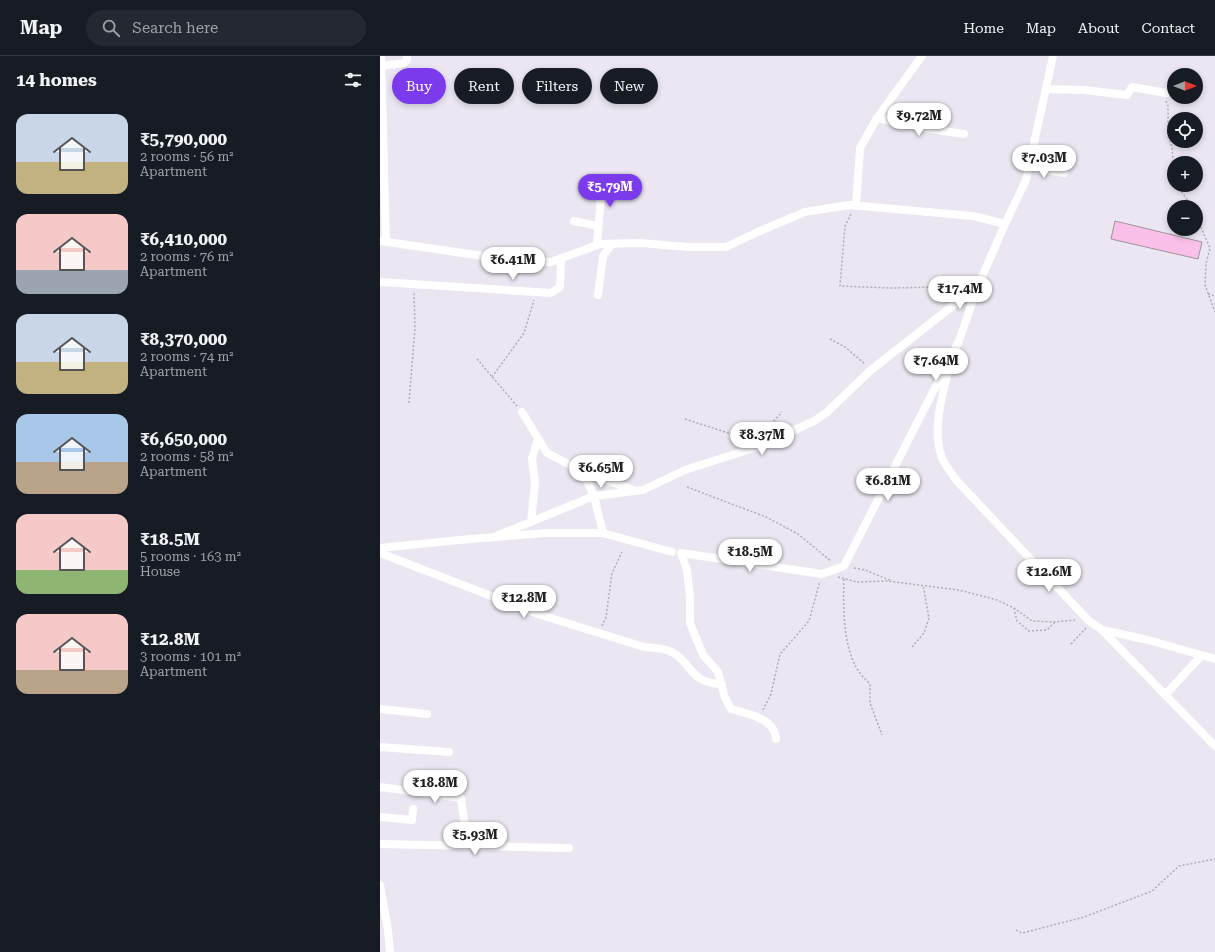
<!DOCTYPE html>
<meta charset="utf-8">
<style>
body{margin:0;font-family:"Roboto Serif",serif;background:#242831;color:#f1f3f6;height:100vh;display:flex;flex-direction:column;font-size:15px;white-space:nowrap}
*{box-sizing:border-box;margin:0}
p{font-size:13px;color:#9ea1a6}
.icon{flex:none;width:22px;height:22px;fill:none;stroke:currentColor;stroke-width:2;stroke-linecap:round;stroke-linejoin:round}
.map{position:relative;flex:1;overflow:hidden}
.side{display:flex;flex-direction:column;background:#171b24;width:380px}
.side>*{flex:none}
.top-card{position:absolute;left:12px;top:12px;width:380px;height:36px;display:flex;gap:8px}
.needle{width:26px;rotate:90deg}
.fabs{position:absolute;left:787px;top:12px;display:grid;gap:8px}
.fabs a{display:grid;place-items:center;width:36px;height:36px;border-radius:50%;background:#171b24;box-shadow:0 2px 6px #0003;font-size:20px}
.price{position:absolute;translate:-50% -34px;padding:0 9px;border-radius:14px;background:#fff;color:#222;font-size:13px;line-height:26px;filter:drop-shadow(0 1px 2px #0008)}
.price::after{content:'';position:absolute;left:50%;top:24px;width:12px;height:9px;margin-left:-6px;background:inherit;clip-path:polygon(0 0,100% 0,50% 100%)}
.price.selected{background:#7c3aed;color:#fff}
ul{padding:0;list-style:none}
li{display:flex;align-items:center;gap:12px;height:100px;padding:0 16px}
li span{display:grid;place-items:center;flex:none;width:112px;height:80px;border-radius:12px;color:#555}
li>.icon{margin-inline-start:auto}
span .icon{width:48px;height:48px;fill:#fffc;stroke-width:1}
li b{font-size:17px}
h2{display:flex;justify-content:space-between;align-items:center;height:48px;padding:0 16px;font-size:17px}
.pill{padding:0 14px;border-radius:18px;background:#171b24;box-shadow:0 2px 6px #0003;font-size:14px;line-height:36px}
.pill.selected{background:#7c3aed;color:#fff}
header{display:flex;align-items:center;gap:24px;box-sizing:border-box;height:56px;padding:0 20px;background:#171b24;border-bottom:1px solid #363941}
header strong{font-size:19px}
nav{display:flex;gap:22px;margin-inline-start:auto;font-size:14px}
.search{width:280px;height:36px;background:#242831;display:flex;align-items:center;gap:10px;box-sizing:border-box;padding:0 14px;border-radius:22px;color:#9ea1a6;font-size:15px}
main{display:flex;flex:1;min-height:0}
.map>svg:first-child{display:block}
.building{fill:#fac0e9;stroke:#9e949b}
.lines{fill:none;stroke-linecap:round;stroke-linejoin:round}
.path{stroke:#b1adb6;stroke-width:1.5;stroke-dasharray:2 2;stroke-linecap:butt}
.street{stroke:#fff;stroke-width:8}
</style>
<header>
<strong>Map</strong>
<div class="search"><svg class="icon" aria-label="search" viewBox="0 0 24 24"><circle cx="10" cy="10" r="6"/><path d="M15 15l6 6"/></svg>Search here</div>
<nav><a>Home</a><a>Map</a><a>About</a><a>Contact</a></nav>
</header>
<main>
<section class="side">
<h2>14 homes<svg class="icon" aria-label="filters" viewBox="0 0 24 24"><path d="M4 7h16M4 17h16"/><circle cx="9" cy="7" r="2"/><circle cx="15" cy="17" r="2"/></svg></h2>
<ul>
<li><span style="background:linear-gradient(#c9d6e8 60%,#c2b280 0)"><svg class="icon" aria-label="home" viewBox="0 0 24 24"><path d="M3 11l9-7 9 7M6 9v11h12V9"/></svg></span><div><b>₹5,790,000</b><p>2 rooms · 56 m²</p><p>Apartment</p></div></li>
<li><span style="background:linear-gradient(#f6c9c9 70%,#9aa5b1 0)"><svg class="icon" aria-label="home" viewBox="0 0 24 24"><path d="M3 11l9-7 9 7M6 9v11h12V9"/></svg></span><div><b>₹6,410,000</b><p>2 rooms · 76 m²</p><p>Apartment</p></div></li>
<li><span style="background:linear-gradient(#c9d6e8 60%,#c2b280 0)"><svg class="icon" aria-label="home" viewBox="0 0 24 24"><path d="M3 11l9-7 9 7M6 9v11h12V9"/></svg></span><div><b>₹8,370,000</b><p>2 rooms · 74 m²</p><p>Apartment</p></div></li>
<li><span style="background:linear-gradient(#a9c7e8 60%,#b9a48a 0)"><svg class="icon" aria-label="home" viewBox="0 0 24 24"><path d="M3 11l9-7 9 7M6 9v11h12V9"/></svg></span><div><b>₹6,650,000</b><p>2 rooms · 58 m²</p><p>Apartment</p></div></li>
<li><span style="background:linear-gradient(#f6c9c9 70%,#8fb573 0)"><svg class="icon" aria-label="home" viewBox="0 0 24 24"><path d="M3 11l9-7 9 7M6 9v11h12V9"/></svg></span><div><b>₹18.5M</b><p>5 rooms · 163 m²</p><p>House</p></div></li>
<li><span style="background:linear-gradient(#f6c9c9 70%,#b9a48a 0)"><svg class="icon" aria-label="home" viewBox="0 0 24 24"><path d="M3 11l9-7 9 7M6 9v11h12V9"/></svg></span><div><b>₹12.8M</b><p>3 rooms · 101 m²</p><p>Apartment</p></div></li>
</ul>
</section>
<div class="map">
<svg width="835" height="896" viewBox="0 0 835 896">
<rect width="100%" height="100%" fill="#ebe6f1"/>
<!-- building -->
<path class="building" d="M735,165L822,186L818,203L731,183Z"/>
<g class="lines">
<!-- path -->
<g class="path">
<path d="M786,45L788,50V81L792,90L794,117"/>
<path d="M797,129L812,151"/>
<path d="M471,158L465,170L460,230L511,232L558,231"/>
<path d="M816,160L830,192L826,208L825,229L835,256"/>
<path d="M828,238L835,240"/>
<path d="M450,283L465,291L485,308"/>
<path d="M97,303L137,350"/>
<path d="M112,321L144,277L154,244"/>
<path d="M29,347L35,272L34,236"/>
<path d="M305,363L370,384"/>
<path d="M380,380L402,356"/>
<path d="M307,431L386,461L418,478L451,505"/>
<path d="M474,512L485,514L512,525"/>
<path d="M458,521L477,526L508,525L579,534L617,544L634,552L652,565L674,566L695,564"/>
<path d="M464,523C463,550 463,587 476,611C479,617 485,623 490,628V647L502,679"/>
<path d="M634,552L637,565L649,575L667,574L675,566"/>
<path d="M222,570L226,561L232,517L242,496"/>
<path d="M691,588L706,572"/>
<path d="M532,591L544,577L549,562L543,529"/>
<path d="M383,654L391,638L400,598L429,565L440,525"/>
<path d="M636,874L642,877L704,861L772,835L799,810L835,803"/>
</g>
<!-- street -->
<g class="street">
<path d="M1,0L6,186"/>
<path d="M1,10L24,7L27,4V0"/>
<path d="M666,33L704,34L747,39L752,31L786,37"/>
<path d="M497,62L544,72L584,78"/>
<path d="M649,110L684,117"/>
<path d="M476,149L480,92L497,62L542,0"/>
<path d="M194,165L218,170"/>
<path d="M0,185L131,204L171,206L220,188L261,187L307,191H346L380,175L425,156L469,149L593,160L625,168L646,124L673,0"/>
<path d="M217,189L222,127L254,126"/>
<path d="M0,226L171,237L180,231L181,202"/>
<path d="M218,239L223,200L232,188"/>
<path d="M569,311C563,339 552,370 561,399C563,408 572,417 577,425L708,564L722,574L835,690"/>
<path d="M142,356L167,397L196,412L208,427L214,440L223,477"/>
<path d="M198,413L253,434"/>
<path d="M151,466L155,427L152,402L158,383"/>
<path d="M114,481L214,440L263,434L305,414L380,390L434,365L446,357L491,314L598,230"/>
<path d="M0,492L79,484L166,477H223L292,496"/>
<path d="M0,497L158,558L264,591C277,592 289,592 299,601C307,608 312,618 321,623C327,627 335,627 342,629"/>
<path d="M723,574L768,584L835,603"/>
<path d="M785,639L822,599"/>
<path d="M0,653L47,658"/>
<path d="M396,683C395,662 367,658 351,653L345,642L338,616L323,599L310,567V541L307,514L301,497L442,518L464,510L579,285L598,230L625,168"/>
<path d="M0,691L69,696"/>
<path d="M0,731L81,742L86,779V790"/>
<path d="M0,761L32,764L33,753"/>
<path d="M0,788L189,792"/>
<path d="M0,829L8,874L10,896"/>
</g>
</g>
</svg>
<div class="fabs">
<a><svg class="needle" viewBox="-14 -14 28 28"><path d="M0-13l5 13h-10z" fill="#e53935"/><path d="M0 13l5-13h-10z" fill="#9ea1a6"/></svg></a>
<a><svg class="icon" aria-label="locate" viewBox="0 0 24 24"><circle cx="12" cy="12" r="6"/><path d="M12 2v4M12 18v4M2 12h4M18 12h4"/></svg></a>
<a>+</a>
<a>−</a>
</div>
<b class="price" style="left:539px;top:81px">₹9.72M</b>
<b class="price" style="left:664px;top:123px">₹7.03M</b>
<b class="price selected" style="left:230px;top:152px">₹5.79M</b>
<b class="price" style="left:133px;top:225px">₹6.41M</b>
<b class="price" style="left:580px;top:254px">₹17.4M</b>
<b class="price" style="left:556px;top:326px">₹7.64M</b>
<b class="price" style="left:382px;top:400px">₹8.37M</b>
<b class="price" style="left:221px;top:433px">₹6.65M</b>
<b class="price" style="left:508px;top:446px">₹6.81M</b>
<b class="price" style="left:370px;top:517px">₹18.5M</b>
<b class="price" style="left:669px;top:537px">₹12.6M</b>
<b class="price" style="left:144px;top:563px">₹12.8M</b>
<b class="price" style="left:55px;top:748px">₹18.8M</b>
<b class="price" style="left:95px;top:800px">₹5.93M</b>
<div class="top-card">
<a class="pill selected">Buy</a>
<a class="pill">Rent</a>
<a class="pill">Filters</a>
<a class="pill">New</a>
</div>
</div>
</main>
